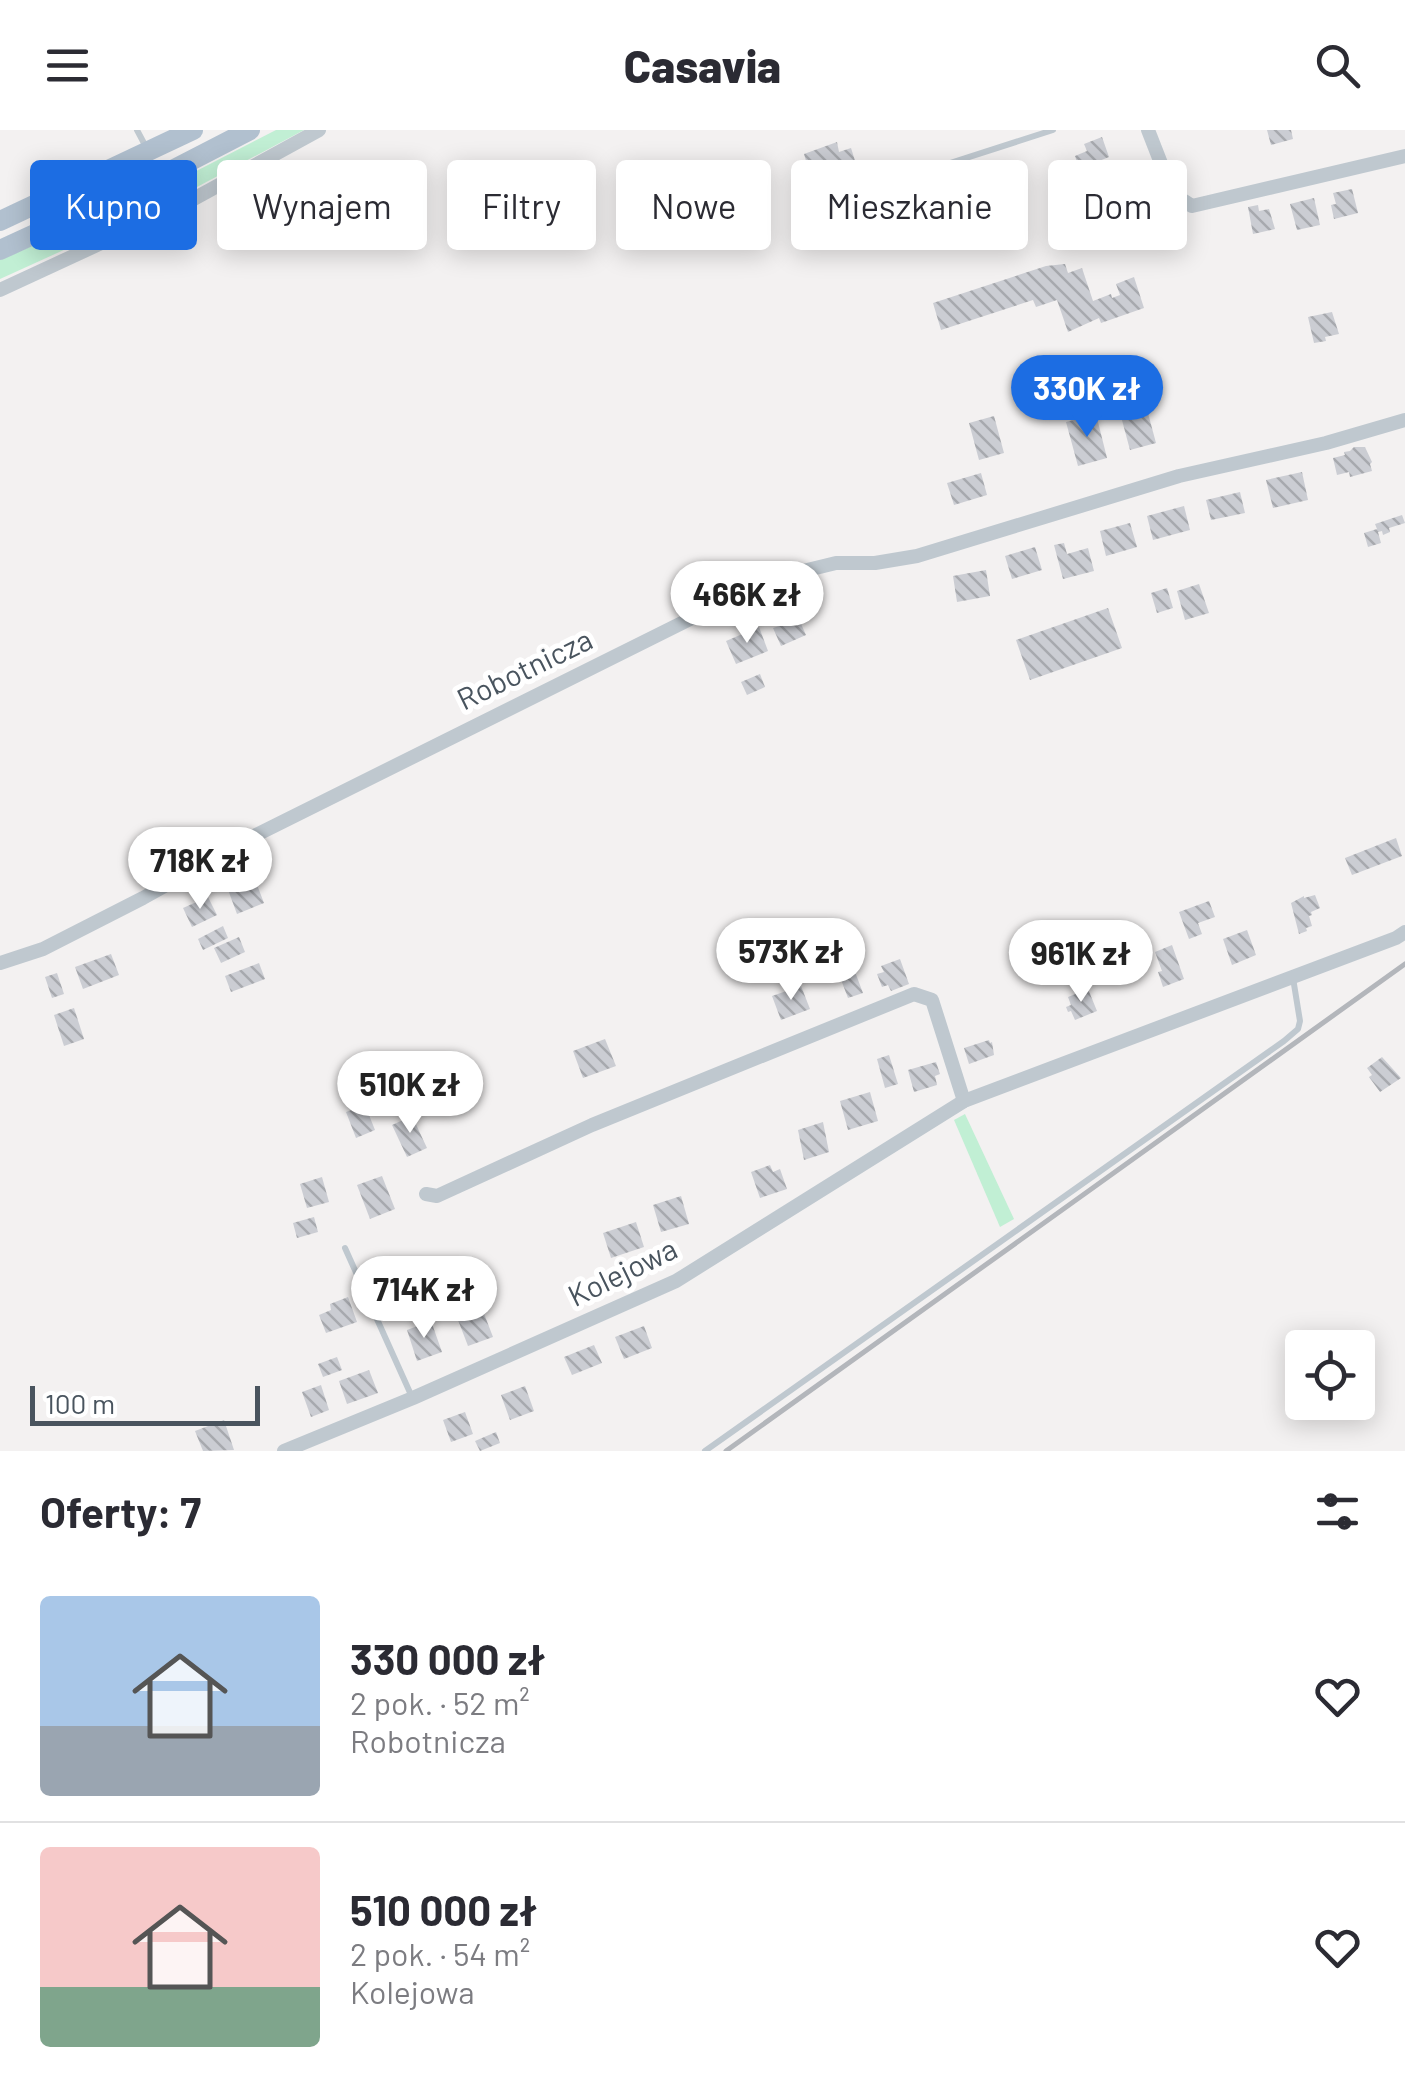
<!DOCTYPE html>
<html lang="pl">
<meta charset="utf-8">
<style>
body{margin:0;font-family:Barlow,sans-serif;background:#f2f2f3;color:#2b2b33;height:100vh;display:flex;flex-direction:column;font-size:38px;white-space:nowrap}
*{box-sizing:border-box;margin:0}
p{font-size:32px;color:#7c7c81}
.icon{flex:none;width:55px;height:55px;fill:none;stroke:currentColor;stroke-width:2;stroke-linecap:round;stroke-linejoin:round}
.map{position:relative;height:1321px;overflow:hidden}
.sheet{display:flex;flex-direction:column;background:#fff;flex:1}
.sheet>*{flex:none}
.banner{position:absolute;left:30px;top:30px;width:1345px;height:90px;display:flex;gap:20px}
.buttons{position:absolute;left:1285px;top:1200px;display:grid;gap:20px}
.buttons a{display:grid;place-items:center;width:90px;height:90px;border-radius:10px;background:#fff;box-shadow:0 5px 25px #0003;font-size:50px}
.scale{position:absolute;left:30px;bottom:25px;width:230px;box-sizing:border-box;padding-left:10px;border:5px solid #49545e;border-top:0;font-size:28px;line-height:35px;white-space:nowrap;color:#49545e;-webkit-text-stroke:8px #fff;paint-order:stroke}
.price{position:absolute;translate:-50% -85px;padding:0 22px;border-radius:35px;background:#fff;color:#222;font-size:32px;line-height:65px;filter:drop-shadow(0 2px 5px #0008)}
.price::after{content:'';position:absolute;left:50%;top:60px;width:30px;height:22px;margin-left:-15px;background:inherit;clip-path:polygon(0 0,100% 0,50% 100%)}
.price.current{background:#1c6de3;color:#fff}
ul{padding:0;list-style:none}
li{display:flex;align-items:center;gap:30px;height:250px;padding:0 40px}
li+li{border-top:2px solid #e1e1e2}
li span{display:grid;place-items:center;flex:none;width:280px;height:200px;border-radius:10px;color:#555}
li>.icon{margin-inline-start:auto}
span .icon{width:120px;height:120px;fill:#fffc;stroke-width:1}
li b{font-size:42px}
h2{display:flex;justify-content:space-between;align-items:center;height:120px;padding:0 40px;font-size:42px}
.tag{padding:0 35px;border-radius:10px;background:#fff;box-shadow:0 5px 25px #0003;font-size:35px;line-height:90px}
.tag.current{background:#1c6de3;color:#fff}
header{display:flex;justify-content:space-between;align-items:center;height:130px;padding:0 40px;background:#fff;font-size:45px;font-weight:800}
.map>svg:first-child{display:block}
.green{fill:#c1efd4}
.building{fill:url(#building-back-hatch)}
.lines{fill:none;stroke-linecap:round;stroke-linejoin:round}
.lane{stroke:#bfc8cf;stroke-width:6}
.street{stroke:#bfc8cf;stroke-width:14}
.primary{stroke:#b1c0cf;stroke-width:20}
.rail{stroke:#b3b6bb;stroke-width:5}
.labels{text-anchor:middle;stroke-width:10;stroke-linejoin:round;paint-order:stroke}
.street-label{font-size:30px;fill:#49545e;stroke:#fff}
</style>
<header><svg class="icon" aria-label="menu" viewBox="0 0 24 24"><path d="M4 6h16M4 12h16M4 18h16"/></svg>Casavia<svg class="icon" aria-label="search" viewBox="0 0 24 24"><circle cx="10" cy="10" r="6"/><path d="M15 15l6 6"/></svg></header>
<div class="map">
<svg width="1405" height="1321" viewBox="0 0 1405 1321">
<defs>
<pattern id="building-back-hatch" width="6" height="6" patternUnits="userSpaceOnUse" patternTransform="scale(2.5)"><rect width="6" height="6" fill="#cbcdd3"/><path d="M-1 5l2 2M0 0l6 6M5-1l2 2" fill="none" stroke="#a7a9ae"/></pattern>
</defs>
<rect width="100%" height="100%" fill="#f3f1f1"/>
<!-- green -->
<g class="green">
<path d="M276,0H304L182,65L177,51Z"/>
<path d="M160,60L167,73L0,149V130Z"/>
<path d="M965,984L1014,1089L1000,1097L954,990Z"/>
</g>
<!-- building -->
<g class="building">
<path d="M1267,0H1291L1293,9L1271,15Z"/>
<path d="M1102,7L1109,27L1079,39L1075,26L1087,21L1084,14Z"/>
<path d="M837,12L839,22L851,18L857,37L846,41L849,51L815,62L804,24Z"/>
<path d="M1352,59L1358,83L1334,89L1331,75L1336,74L1333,63Z"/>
<path d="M1314,68L1320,95L1297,100L1290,74Z"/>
<path d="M1258,75L1259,81L1269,79L1275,99L1253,104L1248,77Z"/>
<path d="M1065,134L1068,143L1082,138L1093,171L1111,164L1112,168L1120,165L1116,154L1134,147L1144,178L1101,193L1099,188L1068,202L1057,170L1036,177L1033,170L941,200L933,173L1046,136Z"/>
<path d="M1332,182L1339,204L1325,207L1326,211L1314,213L1308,187Z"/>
<path d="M1145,272L1156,313L1130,320L1119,279Z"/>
<path d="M1096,284L1107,328L1078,336L1066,292Z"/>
<path d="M994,286L1004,323L979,330L969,293Z"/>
<path d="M1354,317H1365L1372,332L1370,334L1372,341L1350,347L1349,342L1337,345L1333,328L1345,325L1344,322L1350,321Z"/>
<path d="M1302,342L1308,370L1273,378L1266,350Z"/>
<path d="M981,343L987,365L954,375L947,353Z"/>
<path d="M1240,362L1245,383L1211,390L1206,370Z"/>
<path d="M1184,376L1190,400L1153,410L1147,386Z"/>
<path d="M1402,385L1405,393L1389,398L1390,402L1383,405L1382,401L1378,402L1381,413L1368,417L1364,403L1377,399L1375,394Z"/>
<path d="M1130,393L1137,417L1106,426L1100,401Z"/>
<path d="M1064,413L1067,424L1088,418L1094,441L1063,449L1054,415Z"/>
<path d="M1035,417L1042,440L1012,449L1005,426Z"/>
<path d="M986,440L990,466L957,472L953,446Z"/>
<path d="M1199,454L1209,483L1185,490L1177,461Z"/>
<path d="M1167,458L1173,478L1157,483L1151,463Z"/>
<path d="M794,478L806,505L781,516L773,498L779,496L774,486Z"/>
<path d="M1108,478L1122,518L1030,550L1016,510Z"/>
<path d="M759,497L768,521L736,534L726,511Z"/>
<path d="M760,544L765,557L747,565L741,552Z"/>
<path d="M1396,708L1402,726L1352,745L1345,728Z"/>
<path d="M254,747L264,773L237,784L227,757Z"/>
<path d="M1315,765L1320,778L1311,782L1312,785L1309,786L1312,796L1306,798L1307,801L1299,804L1291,773L1304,766V768Z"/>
<path d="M208,767L217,785L192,797L183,778Z"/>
<path d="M1209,771L1215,787L1198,793L1202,804L1189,809L1179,782Z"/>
<path d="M223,796L228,808L203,820L198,809Z"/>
<path d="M1247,800L1256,825L1232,835L1223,809Z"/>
<path d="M239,807L245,822L221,833L214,818Z"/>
<path d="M854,812L858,823L849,826L863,863L848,868L830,821Z"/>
<path d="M1172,815L1184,849L1163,857L1158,842L1162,841L1155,822Z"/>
<path d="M111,824L119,845L83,859L75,837Z"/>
<path d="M900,829L909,854L891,861L888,855L882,857L877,844L884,842L881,836Z"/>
<path d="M259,833L265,849L231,862L225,846Z"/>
<path d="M57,843L64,864L52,868L45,847Z"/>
<path d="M801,856L810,879L781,890L772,866Z"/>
<path d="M1088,859L1097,881L1075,890L1071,881L1068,882L1066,877L1071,875L1068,867Z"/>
<path d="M74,878L84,909L64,916L54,885Z"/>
<path d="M605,909L616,936L583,948L573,921Z"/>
<path d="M989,910L990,913L992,912L994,925L969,934L964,918Z"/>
<path d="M889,925L898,954L885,958L877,929Z"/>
<path d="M1382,927L1401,948L1380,962L1369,947L1372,945L1367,938Z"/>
<path d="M936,932L940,944L935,946L937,955L914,962L908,940Z"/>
<path d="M870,962L878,991L848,1000L840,971Z"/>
<path d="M365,975L375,1000L356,1008L346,982Z"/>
<path d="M412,986L427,1018L407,1027L392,995Z"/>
<path d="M823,992L829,1022L804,1030L798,1000Z"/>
<path d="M770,1035L773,1042L780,1039L787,1059L760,1068L751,1042Z"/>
<path d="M382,1046L395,1079L370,1089L357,1055Z"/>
<path d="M322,1047L329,1072L307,1078L300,1054Z"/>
<path d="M681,1066L689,1094L661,1102L653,1075Z"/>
<path d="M314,1087L318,1102L297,1108L293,1093Z"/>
<path d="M636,1092L644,1117L611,1128L603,1103Z"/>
<path d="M348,1167L357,1192L326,1203L319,1185L331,1180L330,1174Z"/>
<path d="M483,1181L493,1207L468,1216L458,1190Z"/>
<path d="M431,1191L442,1222L417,1231L407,1200Z"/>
<path d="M644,1196L652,1218L624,1229L615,1207Z"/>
<path d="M594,1215L602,1233L572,1245L564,1227Z"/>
<path d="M337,1227L342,1240L323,1247L318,1234Z"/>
<path d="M369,1240L378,1263L347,1274L339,1251Z"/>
<path d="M321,1255L329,1280L311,1287L302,1262Z"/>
<path d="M525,1256L534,1281L510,1290L501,1265Z"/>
<path d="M465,1282L473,1304L451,1312L443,1290Z"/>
<path d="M224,1290L234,1320L203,1321L195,1301Z"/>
<path d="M496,1302L500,1313L480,1321L475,1311Z"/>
</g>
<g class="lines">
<!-- lane -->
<g class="lane">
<path d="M137,0L146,17"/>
<path d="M823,74L1053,0"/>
<path d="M345,1118L412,1267"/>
<path d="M705,1321L1284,911L1298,899L1300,891L1293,848"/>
</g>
<!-- street -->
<g class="street">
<path d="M1148,0L1173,64L1192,76L1405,26"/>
<path d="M0,160L179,77L319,0"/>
<path d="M0,833L43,819L143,768L256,705L704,482L795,443L836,433H875L917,426L1179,346L1326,313L1405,290"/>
<path d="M426,1064L437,1066L592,995L914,864L932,870L964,971"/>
<path d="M284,1321L413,1268L676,1151L964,971L1396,808L1405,802"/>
</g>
<!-- primary -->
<g class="primary">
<path d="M0,91L193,0"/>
<path d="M0,120L161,46L250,0"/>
</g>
<!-- rail -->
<path class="rail" d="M726,1321L1405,834"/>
</g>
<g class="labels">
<!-- street labels -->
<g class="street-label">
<text transform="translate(525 540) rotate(-26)" y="10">Robotnicza</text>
<text transform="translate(623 1143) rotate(-26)" y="10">Kolejowa</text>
</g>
</g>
</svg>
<div class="buttons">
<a><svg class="icon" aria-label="locate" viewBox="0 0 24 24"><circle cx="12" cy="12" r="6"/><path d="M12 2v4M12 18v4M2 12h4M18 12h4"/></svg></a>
</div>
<div class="scale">100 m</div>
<b class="price current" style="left:1087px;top:310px">330K zł</b>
<b class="price" style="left:747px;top:516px">466K zł</b>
<b class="price" style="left:200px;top:782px">718K zł</b>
<b class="price" style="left:791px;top:873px">573K zł</b>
<b class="price" style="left:1081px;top:875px">961K zł</b>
<b class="price" style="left:410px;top:1006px">510K zł</b>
<b class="price" style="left:424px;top:1211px">714K zł</b>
<div class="banner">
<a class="tag current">Kupno</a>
<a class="tag">Wynajem</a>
<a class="tag">Filtry</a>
<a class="tag">Nowe</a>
<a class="tag">Mieszkanie</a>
<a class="tag">Dom</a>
</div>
</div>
<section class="sheet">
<h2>Oferty: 7<svg class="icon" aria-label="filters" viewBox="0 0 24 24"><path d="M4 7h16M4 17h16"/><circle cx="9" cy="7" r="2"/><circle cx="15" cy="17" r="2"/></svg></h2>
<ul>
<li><span style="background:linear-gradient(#a9c7e8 65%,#9aa5b1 0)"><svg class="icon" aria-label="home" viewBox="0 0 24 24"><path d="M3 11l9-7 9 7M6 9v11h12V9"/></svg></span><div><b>330 000 zł</b><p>2 pok. · 52 m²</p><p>Robotnicza</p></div><svg class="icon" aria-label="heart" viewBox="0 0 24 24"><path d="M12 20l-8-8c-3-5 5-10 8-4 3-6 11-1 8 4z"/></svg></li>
<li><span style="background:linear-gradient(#f6c9c9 70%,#7fa58c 0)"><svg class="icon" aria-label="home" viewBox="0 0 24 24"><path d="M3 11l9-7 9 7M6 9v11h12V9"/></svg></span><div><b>510 000 zł</b><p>2 pok. · 54 m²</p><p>Kolejowa</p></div><svg class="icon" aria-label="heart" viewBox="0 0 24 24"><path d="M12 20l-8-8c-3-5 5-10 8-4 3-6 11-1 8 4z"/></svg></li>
</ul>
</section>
